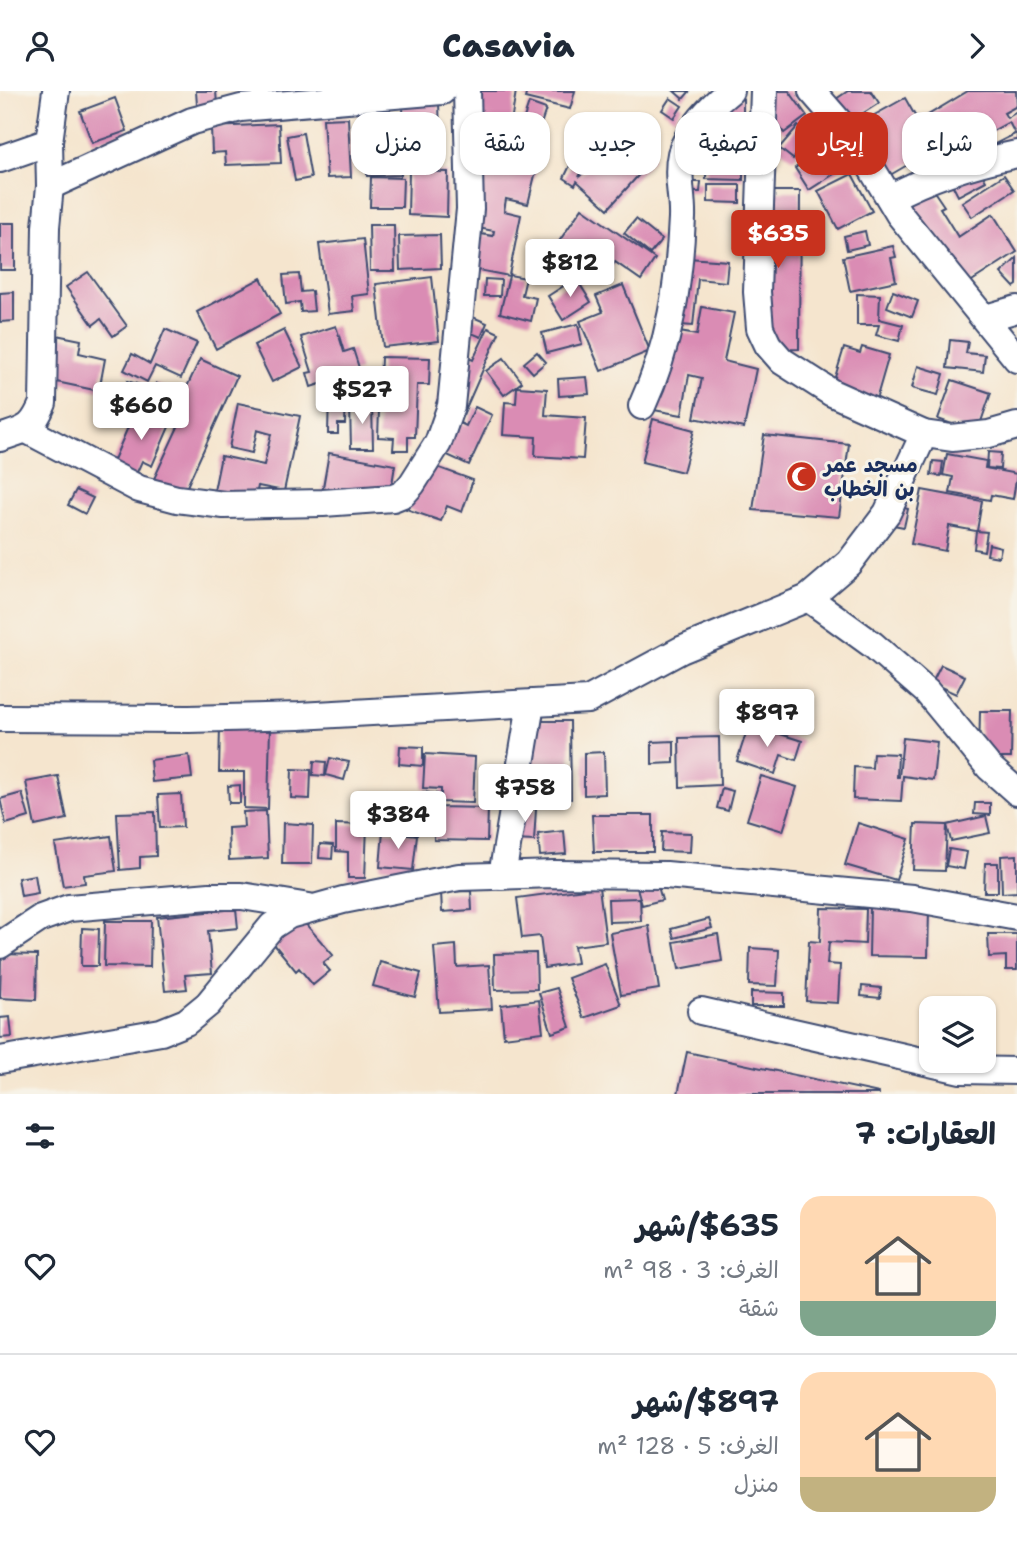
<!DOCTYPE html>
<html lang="ar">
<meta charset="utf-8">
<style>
body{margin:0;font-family:"Shantell Sans","Playpen Sans Arabic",sans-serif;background:#f6f6f7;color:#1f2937;direction:rtl;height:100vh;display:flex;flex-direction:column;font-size:26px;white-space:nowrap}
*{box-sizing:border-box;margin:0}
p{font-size:23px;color:#747a83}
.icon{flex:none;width:38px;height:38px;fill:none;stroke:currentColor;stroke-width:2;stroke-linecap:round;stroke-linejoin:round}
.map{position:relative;height:1003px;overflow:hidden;direction:ltr}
.drawer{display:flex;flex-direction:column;background:#fff;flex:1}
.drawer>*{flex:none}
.banner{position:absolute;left:21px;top:21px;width:976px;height:63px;direction:rtl;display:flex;gap:14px}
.controls{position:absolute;left:919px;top:905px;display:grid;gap:14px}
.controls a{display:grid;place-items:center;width:77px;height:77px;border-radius:14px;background:#fff;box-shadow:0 2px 5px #0004;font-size:35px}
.price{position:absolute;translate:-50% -60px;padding:0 16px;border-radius:7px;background:#fff;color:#222;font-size:23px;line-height:46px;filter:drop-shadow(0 2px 4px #0008)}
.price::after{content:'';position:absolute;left:50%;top:42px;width:21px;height:16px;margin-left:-10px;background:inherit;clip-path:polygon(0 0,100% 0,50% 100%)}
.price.current{background:#c8321e;color:#fff}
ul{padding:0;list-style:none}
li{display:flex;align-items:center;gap:21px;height:175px;padding:0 21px}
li+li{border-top:2px solid #e0e1e3}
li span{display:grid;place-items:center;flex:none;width:196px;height:140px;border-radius:21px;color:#555}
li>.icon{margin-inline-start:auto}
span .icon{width:84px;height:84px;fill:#fffc;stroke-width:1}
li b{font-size:30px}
h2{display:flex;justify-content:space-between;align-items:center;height:84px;padding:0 21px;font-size:30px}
.pill{padding:0 24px;border-radius:21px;background:#fff;box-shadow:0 2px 5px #0004;font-size:24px;line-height:63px}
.pill.current{background:#c8321e;color:#fff}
header{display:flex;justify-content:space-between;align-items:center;height:91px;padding:0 21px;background:#fff;font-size:32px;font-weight:800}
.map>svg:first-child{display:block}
.building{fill:#da8cb4;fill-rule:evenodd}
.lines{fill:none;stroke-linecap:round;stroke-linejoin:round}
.minor-casing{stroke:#3c4a6f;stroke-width:30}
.minor{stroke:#fff;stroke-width:26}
.labels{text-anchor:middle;stroke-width:6;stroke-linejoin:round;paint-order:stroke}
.poi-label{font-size:21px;font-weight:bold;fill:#1b2f5e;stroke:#f7f3e8;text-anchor:start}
</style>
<header><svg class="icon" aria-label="forward" viewBox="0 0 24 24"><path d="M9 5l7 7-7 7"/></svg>Casavia<svg class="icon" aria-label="person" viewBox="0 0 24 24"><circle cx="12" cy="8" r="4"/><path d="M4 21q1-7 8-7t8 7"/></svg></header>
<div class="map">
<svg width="1017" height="1003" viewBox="0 0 1017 1003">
<rect width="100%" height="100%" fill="#f7f3e8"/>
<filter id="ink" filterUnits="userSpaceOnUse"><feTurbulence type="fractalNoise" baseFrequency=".0143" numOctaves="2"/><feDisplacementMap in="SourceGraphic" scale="14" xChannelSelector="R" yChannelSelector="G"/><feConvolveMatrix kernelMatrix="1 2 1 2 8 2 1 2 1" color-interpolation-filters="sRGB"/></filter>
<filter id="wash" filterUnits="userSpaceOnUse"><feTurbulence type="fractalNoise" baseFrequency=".00686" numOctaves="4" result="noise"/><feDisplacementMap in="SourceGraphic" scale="28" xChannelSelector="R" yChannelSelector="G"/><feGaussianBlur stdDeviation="1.57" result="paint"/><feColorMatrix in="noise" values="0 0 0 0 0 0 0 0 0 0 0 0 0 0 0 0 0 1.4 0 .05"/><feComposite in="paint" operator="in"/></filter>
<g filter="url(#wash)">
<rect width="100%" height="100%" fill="#f5e5ce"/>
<g id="blocks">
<!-- building -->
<g class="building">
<path d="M196,0H216L217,14H197Z"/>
<path d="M469,0H516L510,38L478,34L544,47L528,113L506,108L504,120L521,124L509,184L526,187L522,204L536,207L531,230L500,222L509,185L468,177L475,142L493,145L494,140L462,134Z"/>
<path d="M527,0H575L570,18L525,7Z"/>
<path d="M674,0H690L683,8Z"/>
<path d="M768,0H789L807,25L784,42L759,7Z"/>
<path d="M848,0H871L879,12L851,30L836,8Z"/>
<path d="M968,0H1016L1017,15L1004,22L1007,27L1017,21V69L953,76L947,64L934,71L928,62L885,87L855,35L905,7L918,30ZM1009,31L1015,43L993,54L987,43Z"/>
<path d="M115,7L127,40L92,52L80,20Z"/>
<path d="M670,7L682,15L674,27L662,19Z"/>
<path d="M708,7L743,8V89L706,88Z"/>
<path d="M439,9L440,51H428V64L404,65L403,10Z"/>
<path d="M529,12L546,18L540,36L523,30Z"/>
<path d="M348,27L351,86L327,87L323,28Z"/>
<path d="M612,29L654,67L608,118L577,90L575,94L564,87L576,62L588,68L579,86L601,63L590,53Z"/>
<path d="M400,32L401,84L367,85L366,33Z"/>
<path d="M279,33L281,72L226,74L225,61L212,62L211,36Z"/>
<path d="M798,35L812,46L793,68L779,57Z"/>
<path d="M303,42L311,87L295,90L287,45Z"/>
<path d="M831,54L845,76L809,99L795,77Z"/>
<path d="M409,80L448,81L447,126L408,124Z"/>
<path d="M980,80L986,90L958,105L953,95Z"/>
<path d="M852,83L872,120L838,138L818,100Z"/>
<path d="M1004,84L1014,99L972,126L962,111Z"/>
<path d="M371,86L403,87L402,116H370Z"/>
<path d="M676,91H701L700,101H676Z"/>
<path d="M929,93L944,115L940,117L958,146L993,123L1017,161L964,195L898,113Z"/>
<path d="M708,94H740V112L708,111Z"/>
<path d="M756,100H800L799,258L757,259Z"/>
<path d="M582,117L655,168L641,189L615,171L605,185L558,152Z"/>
<path d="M636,128L662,149L650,163L624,142Z"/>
<rect x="0" y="132" width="15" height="47"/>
<path d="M369,134H394L395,180H370Z"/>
<path d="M865,140L868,154L847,159L844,145Z"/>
<path d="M440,144L441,177L400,179L399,145Z"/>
<path d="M363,148L369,203L352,205L354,220L328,223L319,153Z"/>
<path d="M893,155L896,166L891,167L896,190L850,200L843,166Z"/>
<path d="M674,166L728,170L726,191L698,188L693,235L668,233Z"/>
<path d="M1017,167V194L1014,196L1001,182Z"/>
<path d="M88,181L127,235L113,245L101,228L93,234L66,196Z"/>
<path d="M299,183L301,201L312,200L314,220L301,221L300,211L286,213L283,184Z"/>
<path d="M432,186L439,250L383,256L376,193Z"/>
<path d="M261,187L280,223L216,258L197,221Z"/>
<path d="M576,187L591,211L563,229L548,205Z"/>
<path d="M485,188L501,189L500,205H484Z"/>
<path d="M623,194L650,260L601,280L580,230L603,221L596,205Z"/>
<path d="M893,200L918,210L912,226L887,216Z"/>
<path d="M14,201V230L0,231V202Z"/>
<path d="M857,203L880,204L879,228L903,234L899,250L876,244L879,234H857Z"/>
<path d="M702,216L734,222L724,270L756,278L744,337L694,327L702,287L689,284L682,324L648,318L662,238L697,244Z"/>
<path d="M468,224L487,232L481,246L462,238Z"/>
<path d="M578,233L582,253L547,262L542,242Z"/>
<path d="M336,235L344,261L353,258L360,280L311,296L307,282L312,281L301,246Z"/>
<path d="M488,237L499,242L463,324L436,312L458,262L473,269Z"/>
<path d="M165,238L197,252L181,287L155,275L147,291L124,279L132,263L150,273Z"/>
<path d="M284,239L302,276L272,291L254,254Z"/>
<path d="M56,244L81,249L79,262L105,268L99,300L47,289Z"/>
<path d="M950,249L968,251L966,262L985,264L983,281L947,277Z"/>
<path d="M862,256L889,264L876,309L832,296L844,257L860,262Z"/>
<path d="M537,261L546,271L533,282L524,272Z"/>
<path d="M381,266L430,267L429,294H417L415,346H408V359H393L394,347L378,346Z"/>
<path d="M504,267L522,291L504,304L486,280Z"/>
<path d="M200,268L237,285L184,402L146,405L184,323L176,319Z"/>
<path d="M918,275L944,283L938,304L912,297Z"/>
<path d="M587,286L589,303L559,305L558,288Z"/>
<path d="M952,289L991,302L977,342L938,328Z"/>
<path d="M127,290L140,294L137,305L124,301Z"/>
<path d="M156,292L180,306L170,322L147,309Z"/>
<path d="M517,296L547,298L545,324L586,327L583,368L535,365L536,346L503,344L505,311L516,312Z"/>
<path d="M329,303L346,304L345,333H338V343H328Z"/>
<path d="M238,312L300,325L284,400L258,395L255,409L214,400L221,365L264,374L271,343L257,339L252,362L229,357Z"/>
<path d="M372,312L373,357H351L350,313Z"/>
<path d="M137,315L172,329L152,375L142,370L134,388L110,378Z"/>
<path d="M475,316L492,324L469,374L432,357L447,326L466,335Z"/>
<path d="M653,328L694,339L683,381L642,371Z"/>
<path d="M764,344L849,353L839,426L753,419Z"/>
<path d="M988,361L1001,362L1000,378L987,377Z"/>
<path d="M329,362L395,374L391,400L321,408Z"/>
<path d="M947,363L986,370L985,377L1017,383L1013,408L991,404L990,409L950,402L953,386L943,384Z"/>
<path d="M933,370L943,371L941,385L931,384Z"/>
<path d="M423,371L473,389L462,421L447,415L441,430L406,418Z"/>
<path d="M76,399L93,407L85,423L68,414Z"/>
<path d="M922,399L982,410L977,440L987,441L984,460L974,458L976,440L949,435L945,460L911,453Z"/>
<path d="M897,415L908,418L904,436L893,434Z"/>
<path d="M989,453L1001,456L999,466L987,464Z"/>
<path d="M941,574L965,585L956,603L932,592Z"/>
<path d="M980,620H1012L1011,667H979Z"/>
<path d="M536,630H570L571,708H524Z"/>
<path d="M749,633L802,650L796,669L781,664L775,683L737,670Z"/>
<path d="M220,635H270L268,718L244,717V681H219Z"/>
<path d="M719,646L720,694L680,696L679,647Z"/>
<path d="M903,647L937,651L933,689L903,685L901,710L853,708L854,676L872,677L873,662L898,663L897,686H899Z"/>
<path d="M674,650V672L652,673V651Z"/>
<path d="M400,655L423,656V675L399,673Z"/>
<path d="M604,661L605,703L584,704V662Z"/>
<path d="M425,663L475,666L473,712L441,711V698L423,697Z"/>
<path d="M189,664L192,687L152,691L150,669Z"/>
<path d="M330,667L349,671L344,689L326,684Z"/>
<path d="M314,670L326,671L325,685L313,684Z"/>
<path d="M292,678L311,679L310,708L291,707Z"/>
<path d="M58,685L67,728L35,735L26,691Z"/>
<path d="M761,685L797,696L783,740L747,729Z"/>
<path d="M240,694V712H229L228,695Z"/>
<path d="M722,697L733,700L728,720L717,717Z"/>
<path d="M423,701L438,703L436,716L488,717L487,750L434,749L435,717L421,715Z"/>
<path d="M22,702L29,726L6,733L0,708Z"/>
<path d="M181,703L183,736L160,737L158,704Z"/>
<path d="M975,712H990V724L974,723Z"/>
<path d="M516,717L536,718L534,750L515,749Z"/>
<path d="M266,720L268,767L229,769L228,737L244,736L243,721Z"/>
<path d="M155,721L156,765L140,766V777L120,779L117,722Z"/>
<path d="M592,724H653V761H594Z"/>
<path d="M986,725L990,742L951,750L947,734Z"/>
<path d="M283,732L313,734L312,773H282Z"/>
<path d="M858,732L909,748L896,789L845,774Z"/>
<path d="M336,733L367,734L365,787H348V761L336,760Z"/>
<path d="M915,733L947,734L945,780L913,779Z"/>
<path d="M383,740L417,744L413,779L380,776Z"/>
<path d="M564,740L566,763L540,765L538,743Z"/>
<path d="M662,741L691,742L690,761L661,760Z"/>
<path d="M111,745L116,780L84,784L85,792L63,795L55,753Z"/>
<path d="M320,753L333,754L332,768L319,767Z"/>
<path d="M949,758L967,761L964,778L946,775Z"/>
<path d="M1017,764V801L1002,802L1001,765Z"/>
<path d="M985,772H998V801H984Z"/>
<path d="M35,784L38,802L21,805L18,787Z"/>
<path d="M657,792L662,809L642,814L637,797Z"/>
<path d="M599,796L606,851L574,855L577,872L544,877L540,845L522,847L517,807Z"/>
<path d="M471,800L472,819L442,821L441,801Z"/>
<path d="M640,807L641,830L609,831L608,808Z"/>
<path d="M870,815L929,817L928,866L869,865Z"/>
<path d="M821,817L866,818L865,853L829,851L827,873L840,874L838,912L806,910L809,850L820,851Z"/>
<path d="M236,818L238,837L208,840L212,882L185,884L187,898L165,900L157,826Z"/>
<path d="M297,823L333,864L323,872L330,880L313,894L299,877L296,880L269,847Z"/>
<path d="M709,828L712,837L674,847L671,838Z"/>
<path d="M105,830H151L150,876L104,875Z"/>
<path d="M649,835L659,898L621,904L610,842Z"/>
<path d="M82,837L99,838L98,875H81Z"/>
<path d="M718,843L722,870L679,878L674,851Z"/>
<path d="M988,843H1017V879H1006V865L989,866Z"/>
<path d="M456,854L457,876L489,874L492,918L439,921L434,856Z"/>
<path d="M750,857L779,859L777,895L749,894Z"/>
<path d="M536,862L537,898L495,899L494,863Z"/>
<path d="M1,863L37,864L36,909L0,907Z"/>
<path d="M380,871L421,882L415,906L373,895Z"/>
<path d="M605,873L621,914L584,927L568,887Z"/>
<path d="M862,895L881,897L880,907L861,905Z"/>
<path d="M557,897L570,936L552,942L539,902Z"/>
<path d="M751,901L784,902V915H751Z"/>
<path d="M539,909L543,941L504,946L501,914Z"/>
<path d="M10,926L12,946L0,947V927Z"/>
<path d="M687,961L879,1002V1003H678Z"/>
</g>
</g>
</g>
<g filter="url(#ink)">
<use href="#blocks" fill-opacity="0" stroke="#3c4a6f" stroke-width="2"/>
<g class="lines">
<defs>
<g id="minor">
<path d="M764,0L757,201L760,237L768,254L782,270L832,302L924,343L952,347L989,343L1017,335"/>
<path d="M812,0L854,48L899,123L1017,268"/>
<path d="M0,68L49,51L56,0"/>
<path d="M50,95L192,30L241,17L442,0"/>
<path d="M890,107C930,85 973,72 1017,63"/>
<path d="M986,227L1017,218"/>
<path d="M642,315C670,254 679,194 682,127C683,105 676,85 681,63C688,39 711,15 730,0"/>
<path d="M25,338L139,398L177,408L224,414L323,412L393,407L403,403L412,393L438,352L451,315L470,118L467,0"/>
<path d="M0,347C26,338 32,339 43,312L46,136L50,95L49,51"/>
<path d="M808,507L873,554L927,601L989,676L1017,701"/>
<path d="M0,627L189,628L299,625L588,609L681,559L808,507L849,472L887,422L924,343"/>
<path d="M502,785L531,613"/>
<path d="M0,854L41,827L69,817L210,805H242L309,816"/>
<path d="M701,920L961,979L1017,980"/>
<path d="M0,969L161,941L186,931L208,913L272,835L289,824L343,809L459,786L554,783L666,784L912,807L1017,826"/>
</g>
</defs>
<!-- minor casing -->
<use href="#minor" class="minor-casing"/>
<!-- minor -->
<use href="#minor" class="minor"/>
</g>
</g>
<!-- icons -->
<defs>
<symbol id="mosque-disc" viewBox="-11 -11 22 22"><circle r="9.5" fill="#c8321e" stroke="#f7f3e8"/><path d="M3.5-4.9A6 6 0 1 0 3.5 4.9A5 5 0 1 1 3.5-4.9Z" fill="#fff"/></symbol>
</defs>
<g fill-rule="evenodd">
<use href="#mosque-disc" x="784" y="368" width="35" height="35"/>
</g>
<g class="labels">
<!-- poi labels -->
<g class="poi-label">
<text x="824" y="381">مسجد عمر<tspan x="824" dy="24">بن الخطاب</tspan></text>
</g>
</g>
</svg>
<div class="controls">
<a><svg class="icon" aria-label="layers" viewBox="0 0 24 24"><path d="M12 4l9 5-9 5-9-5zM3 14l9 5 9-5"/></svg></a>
</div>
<b class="price current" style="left:778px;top:179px">$635</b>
<b class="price" style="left:570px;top:208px">$812</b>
<b class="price" style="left:362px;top:335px">$527</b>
<b class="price" style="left:141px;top:351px">$660</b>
<b class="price" style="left:767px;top:658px">$897</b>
<b class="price" style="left:525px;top:733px">$758</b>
<b class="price" style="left:398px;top:760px">$384</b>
<div class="banner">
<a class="pill">شراء</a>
<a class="pill current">إيجار</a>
<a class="pill">تصفية</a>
<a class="pill">جديد</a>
<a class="pill">شقة</a>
<a class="pill">منزل</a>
</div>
</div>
<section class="drawer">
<h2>العقارات: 7<svg class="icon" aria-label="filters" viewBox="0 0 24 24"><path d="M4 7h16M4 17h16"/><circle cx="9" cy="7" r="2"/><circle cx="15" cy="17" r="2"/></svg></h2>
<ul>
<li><span style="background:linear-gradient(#ffd9b3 75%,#7fa58c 0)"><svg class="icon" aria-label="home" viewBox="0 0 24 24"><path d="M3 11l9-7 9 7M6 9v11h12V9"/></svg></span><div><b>$635/شهر</b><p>الغرف: 3 · 98 m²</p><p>شقة</p></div><svg class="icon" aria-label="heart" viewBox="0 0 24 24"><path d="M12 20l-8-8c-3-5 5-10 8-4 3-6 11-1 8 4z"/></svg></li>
<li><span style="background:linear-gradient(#ffd9b3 75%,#c2b280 0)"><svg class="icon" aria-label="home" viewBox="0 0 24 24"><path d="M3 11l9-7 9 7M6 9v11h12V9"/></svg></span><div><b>$897/شهر</b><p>الغرف: 5 · 128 m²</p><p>منزل</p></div><svg class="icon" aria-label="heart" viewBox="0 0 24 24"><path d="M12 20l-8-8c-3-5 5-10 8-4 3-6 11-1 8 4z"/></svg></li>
</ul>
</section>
